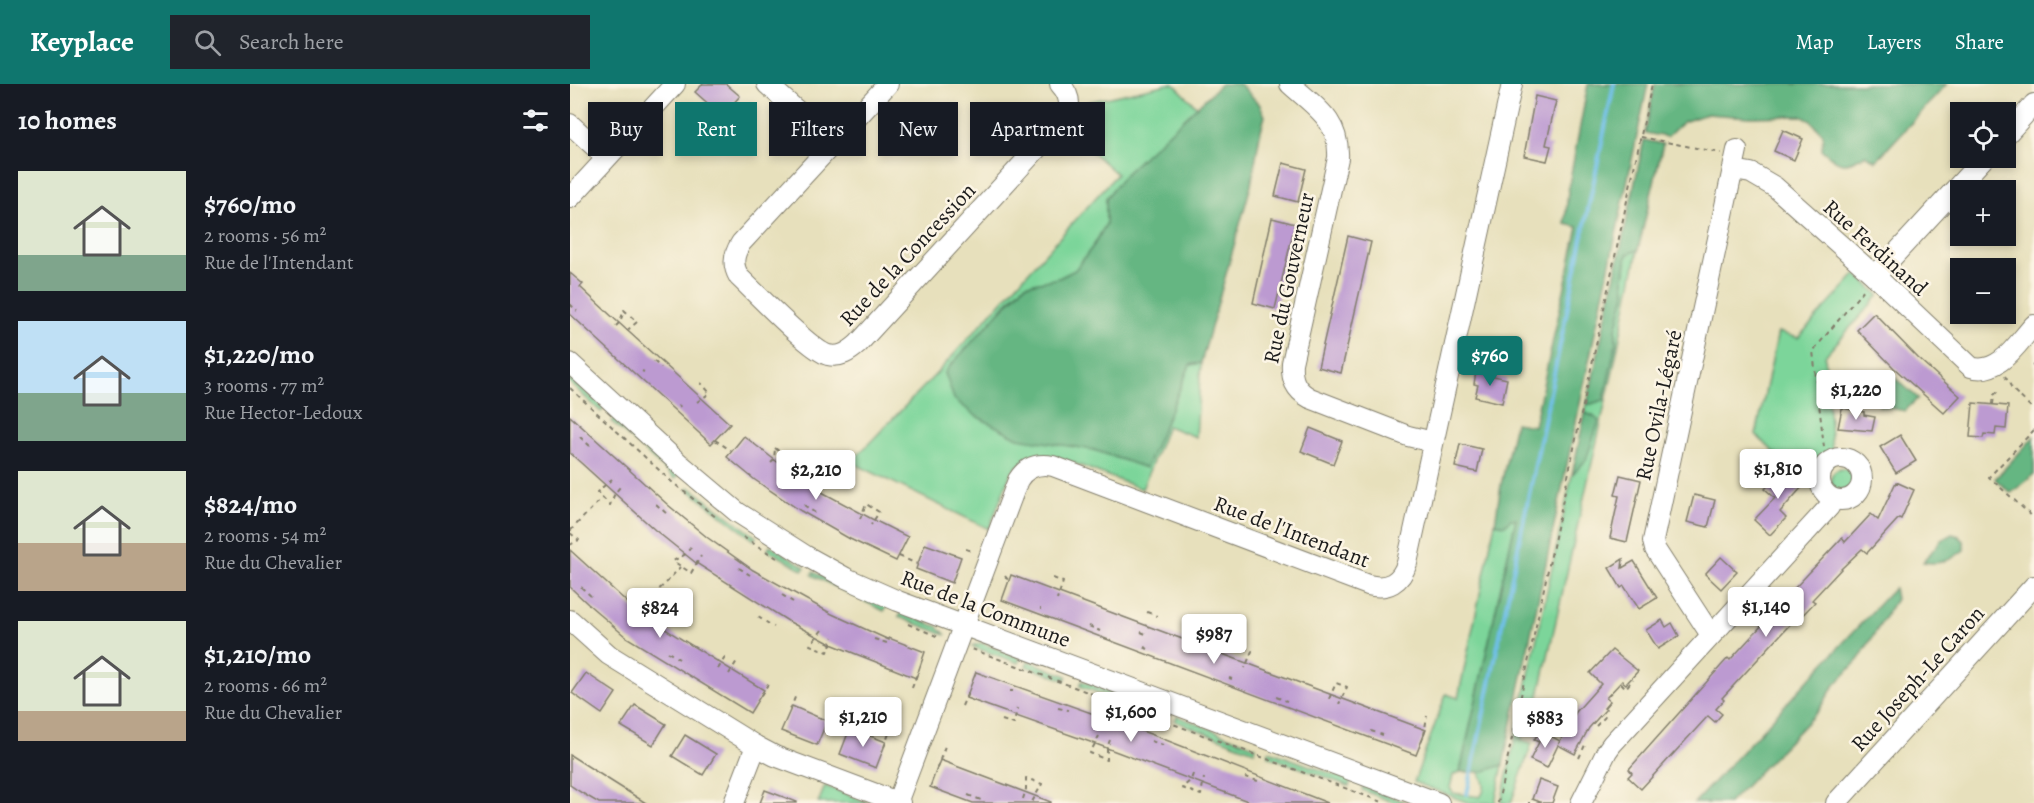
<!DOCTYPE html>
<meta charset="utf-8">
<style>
body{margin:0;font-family:Alegreya,serif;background:#20242c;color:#f1f3f6;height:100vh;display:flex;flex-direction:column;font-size:22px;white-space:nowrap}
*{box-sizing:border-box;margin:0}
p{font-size:20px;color:#9ea1a6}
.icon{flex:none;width:33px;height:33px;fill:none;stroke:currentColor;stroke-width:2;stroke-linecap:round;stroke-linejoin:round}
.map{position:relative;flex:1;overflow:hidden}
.side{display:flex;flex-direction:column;background:#171b24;width:570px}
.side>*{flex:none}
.top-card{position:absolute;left:18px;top:18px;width:570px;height:54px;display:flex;gap:12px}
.buttons{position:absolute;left:1380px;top:18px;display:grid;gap:12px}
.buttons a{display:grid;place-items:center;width:66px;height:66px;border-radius:0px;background:#171b24;box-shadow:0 3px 9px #0003;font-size:30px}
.price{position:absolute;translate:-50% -51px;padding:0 14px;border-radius:6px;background:#fff;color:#222;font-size:20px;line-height:39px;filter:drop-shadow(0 2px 3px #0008)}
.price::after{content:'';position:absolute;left:50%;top:36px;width:18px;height:14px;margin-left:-9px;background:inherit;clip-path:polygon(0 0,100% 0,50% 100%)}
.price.on{background:#0f766e;color:#fff}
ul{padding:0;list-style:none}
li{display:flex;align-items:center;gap:18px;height:150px;padding:0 18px}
li span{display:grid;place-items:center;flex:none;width:168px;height:120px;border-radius:0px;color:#555}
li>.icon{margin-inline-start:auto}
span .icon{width:72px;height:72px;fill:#fffc;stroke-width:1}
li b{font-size:26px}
h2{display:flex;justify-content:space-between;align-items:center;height:72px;padding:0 18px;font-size:26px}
.pill{padding:0 21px;border-radius:0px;background:#171b24;box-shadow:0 3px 9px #0003;font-size:21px;line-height:54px}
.pill.on{background:#0f766e;color:#fff}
header{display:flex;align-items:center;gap:36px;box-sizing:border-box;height:84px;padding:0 30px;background:#0f766e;color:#fff}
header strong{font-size:28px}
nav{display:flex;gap:33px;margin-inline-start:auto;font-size:21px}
.search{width:420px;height:54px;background:#20242c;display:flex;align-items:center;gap:15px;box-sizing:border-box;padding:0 21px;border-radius:0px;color:#9ea1a6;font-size:22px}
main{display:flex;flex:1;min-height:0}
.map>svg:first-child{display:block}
.green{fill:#7cd59a;stroke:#4c785b;stroke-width:1.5}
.forest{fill:#65b682;stroke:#40694f;stroke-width:1.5}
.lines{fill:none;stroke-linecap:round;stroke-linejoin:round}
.stream{stroke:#6fc0ea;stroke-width:4}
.building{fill:#bc9ad1}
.minor-casing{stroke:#827e6c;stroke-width:22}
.path{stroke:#827e6c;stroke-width:2;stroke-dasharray:4.5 4.5;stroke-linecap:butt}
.minor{stroke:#fff;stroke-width:20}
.labels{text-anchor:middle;stroke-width:5;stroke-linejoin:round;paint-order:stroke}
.street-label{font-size:22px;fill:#1c1c1c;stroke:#fcf5e5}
</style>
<header>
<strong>Keyplace</strong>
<div class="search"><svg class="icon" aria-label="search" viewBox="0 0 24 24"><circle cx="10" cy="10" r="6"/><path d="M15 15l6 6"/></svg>Search here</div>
<nav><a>Map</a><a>Layers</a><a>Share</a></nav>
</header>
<main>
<section class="side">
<h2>10 homes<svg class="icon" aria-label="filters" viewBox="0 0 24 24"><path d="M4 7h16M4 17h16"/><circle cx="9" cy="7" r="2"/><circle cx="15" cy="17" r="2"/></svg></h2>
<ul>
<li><span style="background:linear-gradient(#dfe7d0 70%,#7fa58c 0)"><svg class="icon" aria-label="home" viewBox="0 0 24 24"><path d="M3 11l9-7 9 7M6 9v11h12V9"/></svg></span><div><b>$760/mo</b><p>2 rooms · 56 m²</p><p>Rue de l'Intendant</p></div></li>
<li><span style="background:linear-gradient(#bfe0f5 60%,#7fa58c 0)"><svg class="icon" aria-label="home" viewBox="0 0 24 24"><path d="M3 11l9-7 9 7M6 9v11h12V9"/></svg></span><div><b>$1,220/mo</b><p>3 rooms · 77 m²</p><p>Rue Hector-Ledoux</p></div></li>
<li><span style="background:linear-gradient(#dfe7d0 60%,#b9a48a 0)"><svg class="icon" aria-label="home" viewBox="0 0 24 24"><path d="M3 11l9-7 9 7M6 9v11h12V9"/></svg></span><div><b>$824/mo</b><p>2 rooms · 54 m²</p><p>Rue du Chevalier</p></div></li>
<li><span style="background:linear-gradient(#dfe7d0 75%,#b9a48a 0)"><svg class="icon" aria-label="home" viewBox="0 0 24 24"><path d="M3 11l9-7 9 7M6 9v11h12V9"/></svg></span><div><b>$1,210/mo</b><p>2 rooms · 66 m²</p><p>Rue du Chevalier</p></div></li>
</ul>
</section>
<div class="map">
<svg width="1464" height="719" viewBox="0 0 1464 719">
<rect width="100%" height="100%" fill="#fcf5e5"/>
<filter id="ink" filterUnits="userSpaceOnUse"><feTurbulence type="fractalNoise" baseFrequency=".0167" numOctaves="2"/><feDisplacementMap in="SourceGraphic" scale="12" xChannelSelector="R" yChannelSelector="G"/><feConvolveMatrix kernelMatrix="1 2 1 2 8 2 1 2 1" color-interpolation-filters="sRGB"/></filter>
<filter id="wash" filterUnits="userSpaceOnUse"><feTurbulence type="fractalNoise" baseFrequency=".008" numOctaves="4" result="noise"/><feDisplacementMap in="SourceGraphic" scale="24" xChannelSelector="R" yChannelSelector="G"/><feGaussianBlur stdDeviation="1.35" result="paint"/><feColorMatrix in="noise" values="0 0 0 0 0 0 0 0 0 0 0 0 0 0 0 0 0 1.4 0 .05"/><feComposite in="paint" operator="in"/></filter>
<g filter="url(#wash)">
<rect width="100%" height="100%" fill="#e7e0bc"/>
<!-- green -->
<g class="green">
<path d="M598,0H604L627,23L556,89L536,114V140L524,161L505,186L489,194L455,201L443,212L375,289L496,361L524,366L576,383L620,281L631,279L626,353L597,342L572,405L488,373C467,369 452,373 440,391L419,445L281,378L367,289L547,90L498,47L506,36L509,20Z"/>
<path d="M1068,166L1043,286L965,629L956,627L952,656L962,659L941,719H931L1002,391L1016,375L1023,332L1015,329L1017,320H1021L1034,315L1046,259V246L1055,210L1054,194L1057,170Z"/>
<path d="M1286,190L1309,211L1255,272L1262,367C1243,378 1241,385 1244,406L1186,351L1208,248L1228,254Z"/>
<path d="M0,293L34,324L31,328L0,299Z"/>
<path d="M45,334L108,392L105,395L42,338Z"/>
<circle cx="1272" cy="396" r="11"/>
<path d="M119,403L186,453L184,456L117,405Z"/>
<path d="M941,434H946L890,688L883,691L880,704L883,709L910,713C917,705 914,697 909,688L933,681L925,719H899L844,698L876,610L888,614L925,439L935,441Z"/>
<path d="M200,461L235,483L233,486L198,466Z"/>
<path d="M243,488L316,522L314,527L242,491Z"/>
<path d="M331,529L368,543L376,551L329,533Z"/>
<path d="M411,559L450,574L449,579L401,562Z"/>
<path d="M458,577L497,592L495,596L456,582Z"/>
<path d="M512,597L592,627L590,631L510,602Z"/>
<path d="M607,632L686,663L684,667L605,637Z"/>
<path d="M699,667L781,697L779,702L698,672Z"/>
<path d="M255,702L300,719H248Z"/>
<path d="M793,702L838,719H825L792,706Z"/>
</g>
<!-- forest -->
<g class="forest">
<path d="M651,0H670L690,21L695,32L690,50L681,101L631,279L620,281L576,384L524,366L448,354L406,332L384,315L375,289L379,283L455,201L489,194L505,186L524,161L536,140V114L556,89Z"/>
<path d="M1018,0H1078L933,681L912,688H890L946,435H941L935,441L925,439L931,401L945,339L964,342L1008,143L995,140L998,106Z"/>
<path d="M1085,0H1377L1306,77L1295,71C1273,83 1271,82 1252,66L1253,50L1241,37L1231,32L1179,33L1137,30L1113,38L1097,53L1075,49Z"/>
<path d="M1074,56L1093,60L1068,166L1057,170L1054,194L1055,210L1046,246V259L1034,316L1021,320H1017Z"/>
<path d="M1318,288L1348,314L1335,327L1309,322L1314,309L1309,301Z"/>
<path d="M1015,329L1023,332L1029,337L1016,376L1002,391Z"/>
<path d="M1464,353V391L1441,409L1425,395Z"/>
<path d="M1382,450L1389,452L1394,457V466C1380,477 1370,481 1353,478L1371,456Z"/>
<path d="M1324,504L1326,515L1289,575L1264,602L1248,627L1159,719H1124Z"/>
</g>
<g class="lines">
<!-- stream -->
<path class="stream" d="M897,710L1044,0"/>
</g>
<g id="blocks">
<!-- building -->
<g class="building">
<path d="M133,0H156L170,12L152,32L125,8Z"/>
<path d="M965,12L986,17L976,61L981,62L977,77L954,72Z"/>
<path d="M1213,46L1233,55L1224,76L1204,67Z"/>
<path d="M713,79L736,85L728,118L705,112Z"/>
<path d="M702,134L725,140L705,225L683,219Z"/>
<path d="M778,152L801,158L771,289L748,283Z"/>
<path d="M0,189L13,200L10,203L49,239L160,340L141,360L0,230Z"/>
<path d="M1304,229L1348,274L1390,312L1374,329L1324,284L1287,246Z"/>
<path d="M906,288L937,295L932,319L905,313L908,301L904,300Z"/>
<path d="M1403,319L1438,322L1436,345L1426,344L1425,351L1414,350L1413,354L1400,353Z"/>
<path d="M1272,324L1294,328V331L1305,333L1302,347L1268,344Z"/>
<path d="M0,332L98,421L138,454L183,486L262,530L319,556V554L355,568L346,594L261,560L218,537L126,479L85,446L0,369Z"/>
<path d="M740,344L772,357L763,380L731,367Z"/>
<path d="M1330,351L1346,377L1326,389L1310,363Z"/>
<path d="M174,352L206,377L250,407L302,435L338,453L326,477L280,455L231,427L185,396L157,373Z"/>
<path d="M890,360L912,365L907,388L885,383Z"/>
<path d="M1206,383L1211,387L1212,385L1232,403L1210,428L1216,434L1200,451L1184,436L1205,414L1195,405L1203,396L1197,392Z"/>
<path d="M1050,391L1071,396L1057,458L1040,454L1049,412L1045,411Z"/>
<path d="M1326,398L1344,406L1331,435L1329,434L1297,469L1292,465L1271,485L1242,516L1245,518L1227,537L1225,535L1152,614L1154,616L1146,625L1152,630L1145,638L1138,632L1071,705L1058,693L1062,689L1059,685L1158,574L1160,576L1205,527L1206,529L1222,512L1219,510L1272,454L1275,458L1301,430L1308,436Z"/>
<path d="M1124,411L1145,416L1138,443L1117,438Z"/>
<path d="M355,460L391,473L382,499L346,485Z"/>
<path d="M0,466L69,529L194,606L180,629L56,553L18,520L0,503Z"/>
<path d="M1151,473L1167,488L1151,505L1135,490Z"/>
<path d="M1053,475L1052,484L1064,477L1087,514L1069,525L1054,502L1051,504L1039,484Z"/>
<path d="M441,491L856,646L846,671L432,516Z"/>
<path d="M1092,536L1096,543L1102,539L1109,552L1088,565L1076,546Z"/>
<path d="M1042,566L1068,587L1056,600L1052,597L1036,614L1040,617L1034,624L1036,625L1019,644L1005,670L988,661L1006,628L1031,600L1020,589Z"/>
<path d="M406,588L583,651L758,719H683L526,660L432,627L396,614Z"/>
<path d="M16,589L46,609L32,630L2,609Z"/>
<path d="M65,621L96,640L83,661L51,642Z"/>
<path d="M222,622L257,637L247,661L211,647Z"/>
<path d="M280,644L316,658L306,684L270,670Z"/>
<path d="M970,646L990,657L977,684L960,676L969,658L964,656Z"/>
<path d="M115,651L146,670L133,691L102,672Z"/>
<path d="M0,671L41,697L76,719H29L12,709L0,701Z"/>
<path d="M370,676L481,718V719H403L360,703Z"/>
<path d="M969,696L988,703L982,719H973L962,715Z"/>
<path d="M195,706L227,718V719H190Z"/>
</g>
</g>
</g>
<g filter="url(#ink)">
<use href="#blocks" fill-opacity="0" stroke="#827e6c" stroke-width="1.5"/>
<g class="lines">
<defs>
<g id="minor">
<path d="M197,0L263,59"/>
<path d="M318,0L171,159C163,171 162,181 169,193C186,209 240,266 258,271C270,274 279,268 288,260L494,35C502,22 500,11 490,0"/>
<path d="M720,0C745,23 770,36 768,74L722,279C721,295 725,306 740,314L838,352L863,358"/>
<path d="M0,40L36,73"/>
<path d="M1436,51L1464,20"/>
<path d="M1163,86L1181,89L1205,103L1305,192L1401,283C1429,292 1448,258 1464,241"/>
<path d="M0,114L105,0"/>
<path d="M1305,192L1414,74"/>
<path d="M0,279L110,380L167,428L236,472L276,494L328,517L869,719"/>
<circle cx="1271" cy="395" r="21"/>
<path d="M0,536L39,571L186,662L205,672L330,719"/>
<path d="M1141,551L1085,465L1083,457L1167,66"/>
<path d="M164,719L186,662"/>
<path d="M327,719L448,396C456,383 468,379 483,382L798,501C818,506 831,498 837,479L942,0"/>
<path d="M1011,719L1037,667L1042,660L1259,423L1263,415"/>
<path d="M1266,719L1464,502"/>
</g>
</defs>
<!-- minor casing -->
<use href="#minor" class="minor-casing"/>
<!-- path -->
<g class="path">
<path d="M1071,53L1151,69"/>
<path d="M0,220L7,227"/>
<path d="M46,242L50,238L54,226L67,238L54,249"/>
<path d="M84,277L91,284"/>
<path d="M1462,282L1464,281"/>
<path d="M72,287L74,288"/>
<path d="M1435,292L1443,306L1464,326"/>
<path d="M0,304L102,398L147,434"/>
<path d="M127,318L140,309L131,299"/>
<path d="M1423,320L1424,311L1429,306"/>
<path d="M109,321L110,323"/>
<path d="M1464,346L1419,393L1464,434"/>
<path d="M10,353L20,362"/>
<path d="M145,356L162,367"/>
<path d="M205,364L221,377L211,386"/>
<path d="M201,379L204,376L205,364"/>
<path d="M1256,381L1243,267L1295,204"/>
<path d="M42,395L27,408L40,421L45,409L50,403"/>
<path d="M86,420L98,431"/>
<path d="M234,421L248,431"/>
<path d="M290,435L296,420L309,428L301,441"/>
<path d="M0,447L33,413"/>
<path d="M0,449L9,456L0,461"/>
<path d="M173,453L207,474"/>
<path d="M121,463L116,470L103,477L121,489L131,472"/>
<path d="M396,465L404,468"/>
<path d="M329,472L347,480"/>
<path d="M169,484L180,491"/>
<path d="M435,492L439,497"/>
<path d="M483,494L493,498L487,516"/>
<path d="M11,503L23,514"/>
<path d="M212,511L223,518"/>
<path d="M76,517L97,498L110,483"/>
<path d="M470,525H471"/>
<path d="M577,528L587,532"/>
<path d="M61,529L65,525L70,511L85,526L72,537"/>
<path d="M188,533L204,543"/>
<path d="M338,540L371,554"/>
<path d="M519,542L530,547"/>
<path d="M252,546L240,561L258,568L263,553"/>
<path d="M571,548L578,551"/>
<path d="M304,555L317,559"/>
<path d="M574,563L578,565"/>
<path d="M619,564L621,545L635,550L627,568"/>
<path d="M673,564L682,567L675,584"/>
<path d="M402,565L815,719"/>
<path d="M98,568L109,575"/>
<path d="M148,585L157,570"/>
<path d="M159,590L167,577"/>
<path d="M659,594L662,595"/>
<path d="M1051,599L1056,604L1063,595"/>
<path d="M342,604L348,587"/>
<path d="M440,607H443"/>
<path d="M191,611L200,597"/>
<path d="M706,613L717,617"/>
<path d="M759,615L766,599L777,603L769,620"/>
<path d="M256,622L277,631"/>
<path d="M392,622L399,606"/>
<path d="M488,624L498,626"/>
<path d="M220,626L226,611"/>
<path d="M432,636L444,640L447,624"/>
<path d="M255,642L260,628L257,623"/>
<path d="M1026,642L1036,632L1033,629"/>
<path d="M270,646L278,649"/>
<path d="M801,647L813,651"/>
<path d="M854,651L857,632"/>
<path d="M529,652L520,669L537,676V664L540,656"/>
<path d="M581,657L593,661"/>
<path d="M314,663L321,644"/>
<path d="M1009,674L1015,661L1011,659"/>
<path d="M367,684L375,662"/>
<path d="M623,690L621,696L612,704L631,711L634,694"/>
<path d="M675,693L688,697"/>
<path d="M398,711L411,716"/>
<path d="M453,715L456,705V694L472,700L462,718"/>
<path d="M928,719L1082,0"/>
<path d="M958,719H960"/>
<path d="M971,719L972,718"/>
</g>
<!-- minor -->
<use href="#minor" class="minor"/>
</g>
</g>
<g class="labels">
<!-- street labels -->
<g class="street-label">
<text transform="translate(1306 163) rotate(42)" y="8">Rue Ferdinand</text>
<text transform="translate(337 170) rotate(-47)" y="8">Rue de la Concession</text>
<text transform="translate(718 194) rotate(-78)" y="8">Rue du Gouverneur</text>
<text transform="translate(1088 321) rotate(-78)" y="8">Rue Ovila-Légaré</text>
<text transform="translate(722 447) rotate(21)" y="8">Rue de l'Intendant</text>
<text transform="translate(416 524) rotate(21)" y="8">Rue de la Commune</text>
<text transform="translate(1347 594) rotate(-48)" y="8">Rue Joseph-Le Caron</text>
</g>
</g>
</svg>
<div class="buttons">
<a><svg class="icon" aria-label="locate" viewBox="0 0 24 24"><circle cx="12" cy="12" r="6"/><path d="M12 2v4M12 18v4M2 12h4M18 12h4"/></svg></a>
<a>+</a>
<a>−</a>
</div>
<b class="price on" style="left:920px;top:303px">$760</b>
<b class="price" style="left:1286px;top:337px">$1,220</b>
<b class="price" style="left:1208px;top:416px">$1,810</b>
<b class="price" style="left:246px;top:417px">$2,210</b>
<b class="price" style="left:1196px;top:554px">$1,140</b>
<b class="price" style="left:90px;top:555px">$824</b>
<b class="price" style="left:644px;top:581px">$987</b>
<b class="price" style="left:561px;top:659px">$1,600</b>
<b class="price" style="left:293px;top:664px">$1,210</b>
<b class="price" style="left:975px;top:665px">$883</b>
<div class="top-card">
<a class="pill">Buy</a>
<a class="pill on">Rent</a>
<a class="pill">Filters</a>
<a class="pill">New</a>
<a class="pill">Apartment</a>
</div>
</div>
</main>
